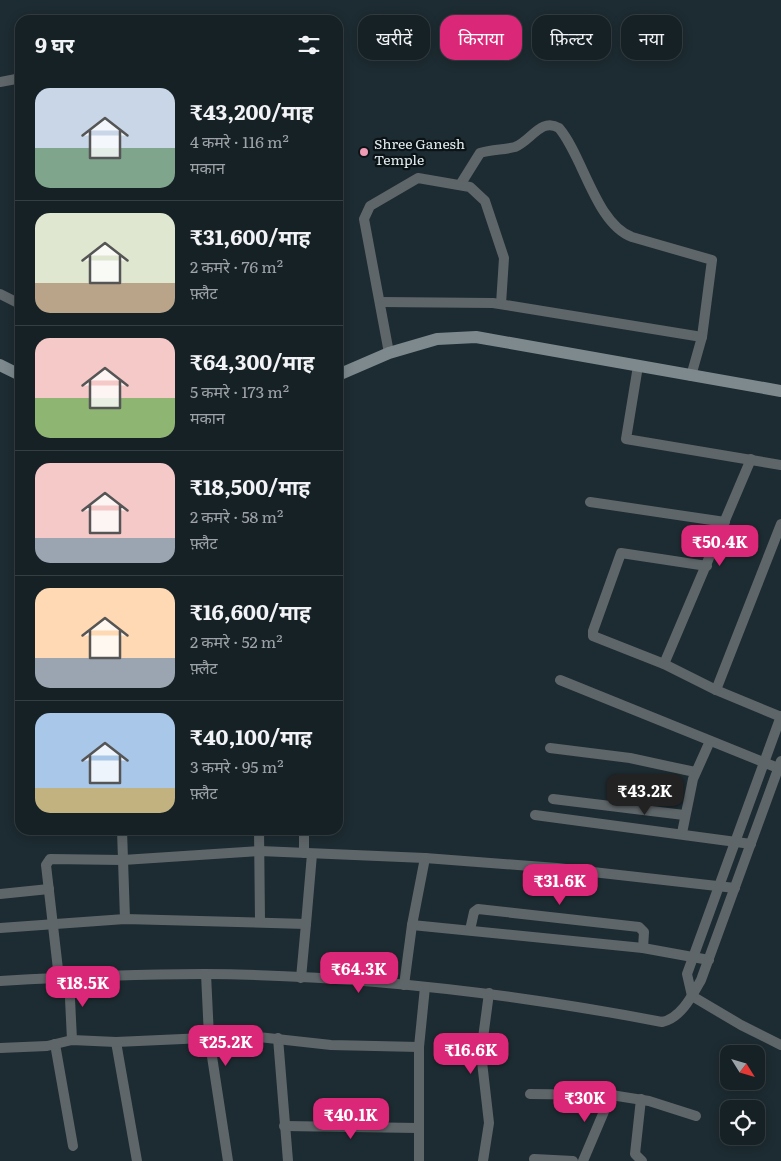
<!DOCTYPE html>
<html lang="hi">
<meta charset="utf-8">
<style>
body{margin:0;font-family:Literata,"Noto Sans Devanagari",serif;background:#232e32;color:#f1f3f6;height:100vh;display:flex;flex-direction:column;font-size:19px;white-space:nowrap}
*{box-sizing:border-box;margin:0}
p{font-size:16px;color:#9ea3a7}
.icon{flex:none;width:28px;height:28px;fill:none;stroke:currentColor;stroke-width:2;stroke-linecap:round;stroke-linejoin:round}
.map{position:relative;flex:1;overflow:hidden}
.side{position:absolute;left:15px;top:15px;width:328px;height:820px;display:flex;flex-direction:column;background:#162126;border-radius:15px;box-shadow:0 2px 12px #0003,0 0 0 1px #353e43}
.side>*{flex:none}
.guide{position:absolute;left:358px;top:15px;width:348px;height:45px;display:flex;gap:10px}
.needle{width:32px;rotate:127deg}
.fabs{position:absolute;left:720px;top:1045px;display:grid;gap:10px}
.fabs a{display:grid;place-items:center;width:45px;height:45px;border-radius:10px;background:#162126;box-shadow:0 2px 12px #0003,0 0 0 1px #353e43;font-size:25px}
.price{position:absolute;translate:-50% -42px;padding:0 11px;border-radius:10px;background:#db2777;color:#fff;font-size:16px;line-height:32px;filter:drop-shadow(0 1px 2px #0008)}
.price::after{content:'';position:absolute;left:50%;top:30px;width:15px;height:11px;margin-left:-8px;background:inherit;clip-path:polygon(0 0,100% 0,50% 100%)}
.price.on{background:#222;color:#fff}
ul{padding:0;list-style:none}
li{display:flex;align-items:center;gap:15px;height:125px;padding:0 20px}
li+li{border-top:1px solid #353e43}
li span{display:grid;place-items:center;flex:none;width:140px;height:100px;border-radius:15px;color:#555}
li>.icon{margin-inline-start:auto}
span .icon{width:60px;height:60px;fill:#fffc;stroke-width:1}
li b{font-size:21px}
h2{display:flex;justify-content:space-between;align-items:center;height:60px;padding:0 20px;font-size:21px}
.tag{padding:0 18px;border-radius:15px;background:#162126;box-shadow:0 2px 12px #0003,0 0 0 1px #353e43;font-size:18px;line-height:45px}
.tag.on{background:#db2777;color:#fff}
.map>svg:first-child{display:block}
.lines{fill:none;stroke-linecap:round;stroke-linejoin:round}
.minor{stroke:#5f6669;stroke-width:10}
.secondary{stroke:#7d898d;stroke-width:12}
.poi-dot{fill:#f09ab5;stroke:#0c1316;stroke-width:2}
.labels{text-anchor:middle;stroke-width:4.5;stroke-linejoin:round;paint-order:stroke}
.poi-label{font-size:14px;fill:#e3edf1;stroke:#0c1316;text-anchor:start}
</style>
<div class="map">
<svg width="781" height="1161" viewBox="0 0 781 1161">
<rect width="100%" height="100%" fill="#1d2c32"/>
<g class="lines">
<!-- minor -->
<g class="minor">
<path d="M0,82L16,79"/>
<path d="M460,185L480,153C492,149 504,150 515,147C531,141 541,117 559,128C583,156 596,224 632,237L712,260L702,337L691,376"/>
<path d="M0,294L20,304"/>
<path d="M380,302L493,303L702,337"/>
<path d="M389,353L364,219L370,206L418,178L470,187L485,201L504,258L501,304"/>
<path d="M638,366L626,439L781,465"/>
<path d="M590,502L725,522"/>
<path d="M707,566L621,553L593,631V636L664,664L716,690L781,717"/>
<path d="M664,664L751,459"/>
<path d="M560,680L778,768"/>
<path d="M716,690L781,524"/>
<path d="M781,716L687,974L692,996L741,1025L781,1045"/>
<path d="M550,748L630,758L695,772"/>
<path d="M553,799L684,815"/>
<path d="M535,815L751,844"/>
<path d="M122,830L125,919"/>
<path d="M259,830L260,921"/>
<path d="M682,833L693,779L710,741"/>
<path d="M304,853V830"/>
<path d="M0,894L49,889"/>
<path d="M412,925L643,948L709,960"/>
<path d="M0,928L125,919L306,924L312,854"/>
<path d="M470,930L474,912L478,909L639,927L644,932L643,948"/>
<path d="M206,974L209,1037L228,1161"/>
<path d="M59,978L46,865L50,859L123,860L260,851L425,858L557,868L735,888"/>
<path d="M69,978L72,1040"/>
<path d="M301,978L306,924"/>
<path d="M0,981C68,977 136,974 204,974C358,975 511,993 662,1022C681,1018 692,996 701,980L781,761"/>
<path d="M404,985L412,925L425,858"/>
<path d="M278,1038L288,1161"/>
<path d="M116,1042L137,1161"/>
<path d="M55,1044L73,1146"/>
<path d="M0,1048L47,1046L72,1040L116,1042L249,1036L331,1045L419,1047"/>
<path d="M530,1094L611,1095L649,1101L696,1116"/>
<path d="M641,1099L635,1154L642,1161"/>
<path d="M284,1126L418,1128"/>
<path d="M534,1159L573,1161"/>
<path d="M419,1161V1047L425,987"/>
<path d="M483,1161L489,1123L481,1053L489,993"/>
<path d="M583,1161L611,1095"/>
</g>
<!-- secondary -->
<g class="secondary">
<path d="M0,365L20,375"/>
<path d="M338,375L389,353L437,339L476,337L781,391"/>
</g>
</g>
<!-- markers -->
<circle class="poi-dot" cx="364" cy="152" r="5"/>
<g class="labels">
<!-- poi labels -->
<g class="poi-label">
<text x="374" y="149">Shree Ganesh<tspan x="374" dy="16">Temple</tspan></text>
</g>
</g>
</svg>
<div class="fabs">
<a><svg class="needle" viewBox="-14 -14 28 28"><path d="M0-13l5 13h-10z" fill="#e53935"/><path d="M0 13l5-13h-10z" fill="#9ea3a7"/></svg></a>
<a><svg class="icon" aria-label="locate" viewBox="0 0 24 24"><circle cx="12" cy="12" r="6"/><path d="M12 2v4M12 18v4M2 12h4M18 12h4"/></svg></a>
</div>
<b class="price" style="left:720px;top:567px">₹50.4K</b>
<b class="price on" style="left:645px;top:816px">₹43.2K</b>
<b class="price" style="left:560px;top:906px">₹31.6K</b>
<b class="price" style="left:359px;top:994px">₹64.3K</b>
<b class="price" style="left:83px;top:1008px">₹18.5K</b>
<b class="price" style="left:226px;top:1067px">₹25.2K</b>
<b class="price" style="left:471px;top:1075px">₹16.6K</b>
<b class="price" style="left:585px;top:1123px">₹30K</b>
<b class="price" style="left:351px;top:1140px">₹40.1K</b>
<div class="guide">
<a class="tag">खरीदें</a>
<a class="tag on">किराया</a>
<a class="tag">फ़िल्टर</a>
<a class="tag">नया</a>
</div>
<section class="side">
<h2>9 घर<svg class="icon" aria-label="filters" viewBox="0 0 24 24"><path d="M4 7h16M4 17h16"/><circle cx="9" cy="7" r="2"/><circle cx="15" cy="17" r="2"/></svg></h2>
<ul>
<li><span style="background:linear-gradient(#c9d6e8 60%,#7fa58c 0)"><svg class="icon" aria-label="home" viewBox="0 0 24 24"><path d="M3 11l9-7 9 7M6 9v11h12V9"/></svg></span><div><b>₹43,200/माह</b><p>4 कमरे · 116 m²</p><p>मकान</p></div></li>
<li><span style="background:linear-gradient(#dfe7d0 70%,#b9a48a 0)"><svg class="icon" aria-label="home" viewBox="0 0 24 24"><path d="M3 11l9-7 9 7M6 9v11h12V9"/></svg></span><div><b>₹31,600/माह</b><p>2 कमरे · 76 m²</p><p>फ़्लैट</p></div></li>
<li><span style="background:linear-gradient(#f6c9c9 60%,#8fb573 0)"><svg class="icon" aria-label="home" viewBox="0 0 24 24"><path d="M3 11l9-7 9 7M6 9v11h12V9"/></svg></span><div><b>₹64,300/माह</b><p>5 कमरे · 173 m²</p><p>मकान</p></div></li>
<li><span style="background:linear-gradient(#f6c9c9 75%,#9aa5b1 0)"><svg class="icon" aria-label="home" viewBox="0 0 24 24"><path d="M3 11l9-7 9 7M6 9v11h12V9"/></svg></span><div><b>₹18,500/माह</b><p>2 कमरे · 58 m²</p><p>फ़्लैट</p></div></li>
<li><span style="background:linear-gradient(#ffd9b3 70%,#9aa5b1 0)"><svg class="icon" aria-label="home" viewBox="0 0 24 24"><path d="M3 11l9-7 9 7M6 9v11h12V9"/></svg></span><div><b>₹16,600/माह</b><p>2 कमरे · 52 m²</p><p>फ़्लैट</p></div></li>
<li><span style="background:linear-gradient(#a9c7e8 75%,#c2b280 0)"><svg class="icon" aria-label="home" viewBox="0 0 24 24"><path d="M3 11l9-7 9 7M6 9v11h12V9"/></svg></span><div><b>₹40,100/माह</b><p>3 कमरे · 95 m²</p><p>फ़्लैट</p></div></li>
</ul>
</section>
</div>
